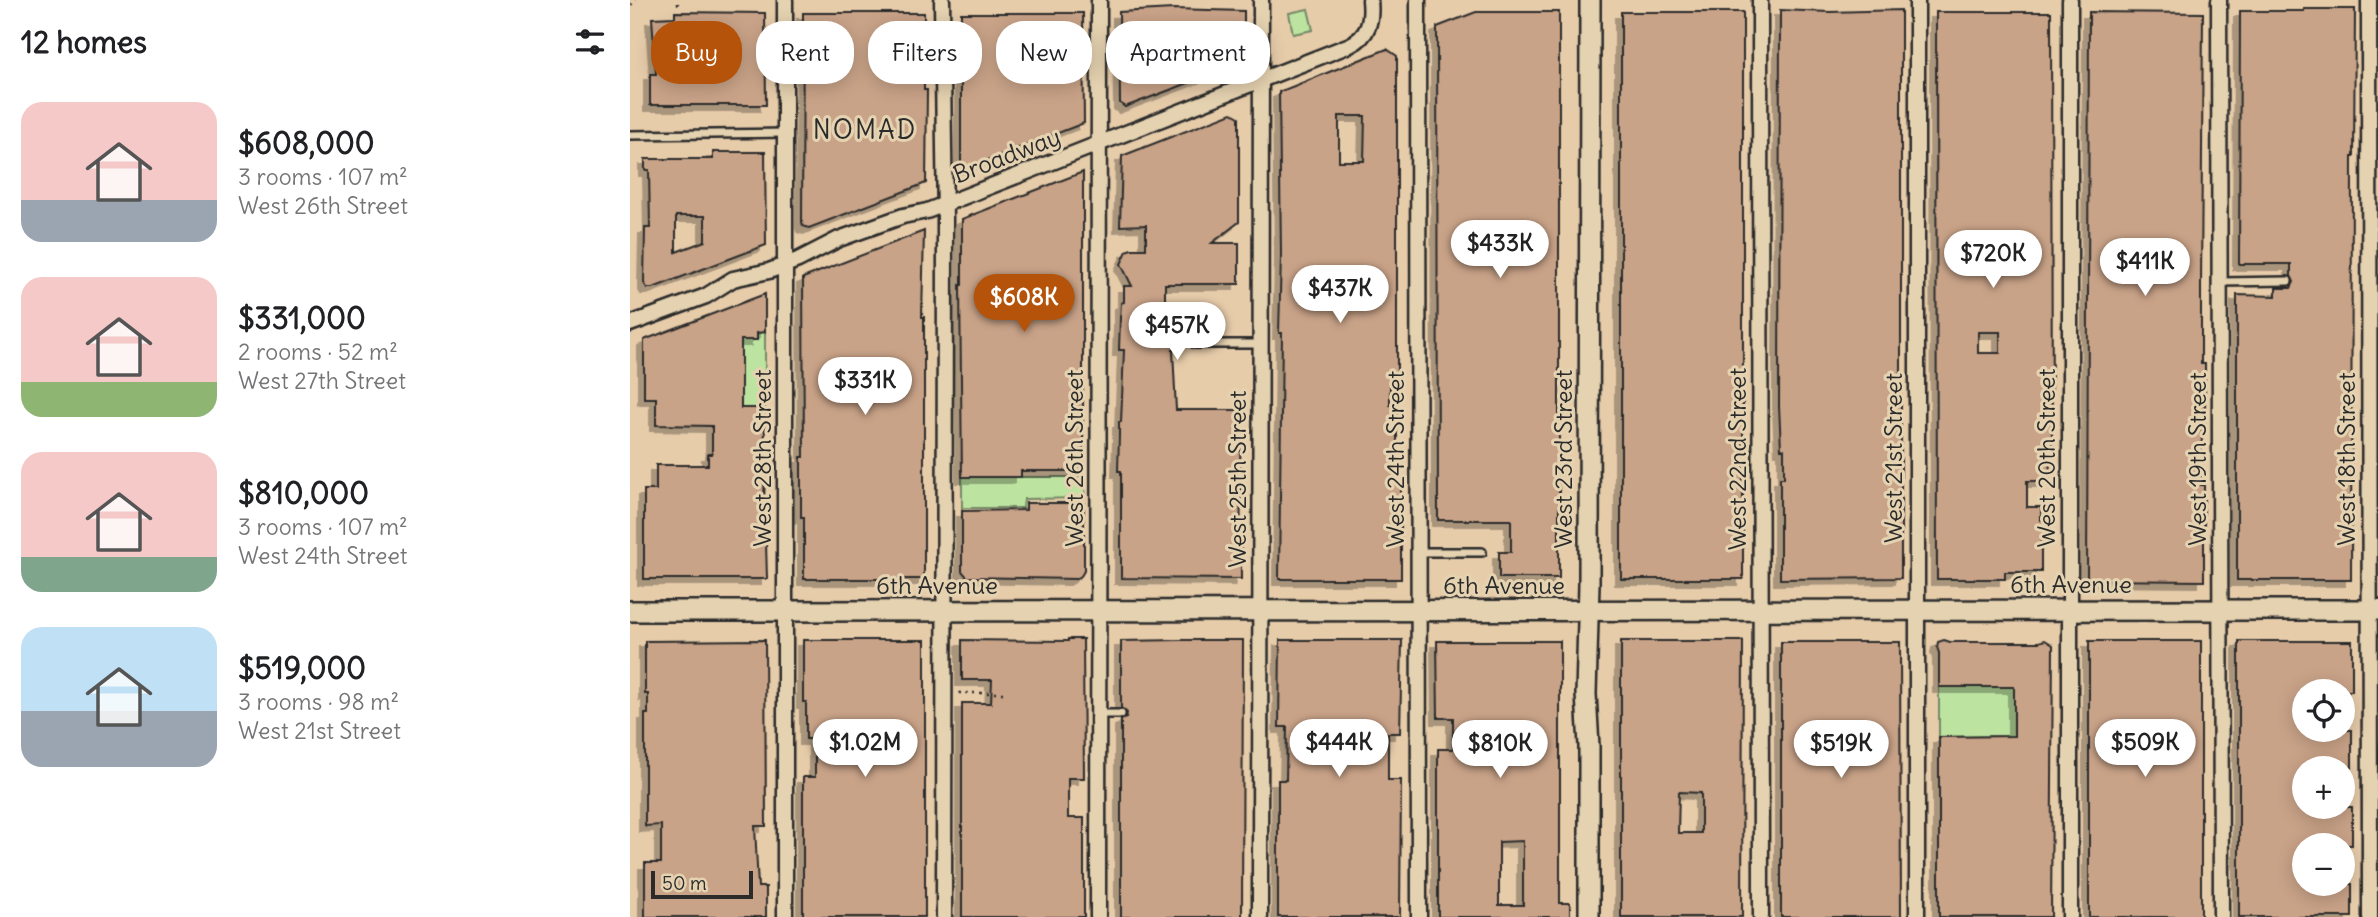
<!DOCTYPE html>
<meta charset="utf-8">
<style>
body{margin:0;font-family:Delius,sans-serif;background:#f6f6f6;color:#202124;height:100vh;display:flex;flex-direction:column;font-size:26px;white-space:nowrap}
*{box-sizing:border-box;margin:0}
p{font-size:23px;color:#757577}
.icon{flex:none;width:38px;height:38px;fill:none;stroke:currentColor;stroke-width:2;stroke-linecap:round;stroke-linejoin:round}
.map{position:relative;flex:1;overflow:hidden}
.sheet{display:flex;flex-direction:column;background:#fff;width:630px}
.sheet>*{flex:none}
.guide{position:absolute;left:21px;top:21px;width:665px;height:63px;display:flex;gap:14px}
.controls{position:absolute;left:1662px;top:679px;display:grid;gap:14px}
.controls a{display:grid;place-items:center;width:63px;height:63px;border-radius:50%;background:#fff;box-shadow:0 4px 18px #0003;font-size:35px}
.scale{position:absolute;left:21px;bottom:18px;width:102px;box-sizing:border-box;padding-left:7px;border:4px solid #2b2b2b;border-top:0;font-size:19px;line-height:24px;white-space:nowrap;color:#2b2b2b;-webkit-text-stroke:5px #e5d2b0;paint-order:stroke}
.price{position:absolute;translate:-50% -60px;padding:0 16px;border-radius:24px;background:#fff;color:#222;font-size:23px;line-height:46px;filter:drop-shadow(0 2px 4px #0008)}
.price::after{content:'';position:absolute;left:50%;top:42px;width:21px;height:16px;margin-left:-10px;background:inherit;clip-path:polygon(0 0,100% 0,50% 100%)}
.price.current{background:#b45309;color:#fff}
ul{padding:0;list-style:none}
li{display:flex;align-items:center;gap:21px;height:175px;padding:0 21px}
li span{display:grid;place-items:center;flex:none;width:196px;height:140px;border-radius:21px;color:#555}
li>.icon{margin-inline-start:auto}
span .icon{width:84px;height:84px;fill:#fffc;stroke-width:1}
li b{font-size:30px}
h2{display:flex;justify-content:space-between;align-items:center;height:84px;padding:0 21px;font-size:30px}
.chip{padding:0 24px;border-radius:28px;background:#fff;box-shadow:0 4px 18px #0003;font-size:24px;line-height:63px}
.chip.current{background:#b45309;color:#fff}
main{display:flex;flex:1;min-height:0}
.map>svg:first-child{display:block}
.green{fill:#bce4a0;stroke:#748866;stroke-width:2}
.building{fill:#c9a388;stroke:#2b2b2b;stroke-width:2;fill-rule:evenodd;filter:url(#shadow)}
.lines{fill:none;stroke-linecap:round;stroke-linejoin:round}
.lane-casing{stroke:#2b2b2b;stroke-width:12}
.street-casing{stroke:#2b2b2b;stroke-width:19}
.secondary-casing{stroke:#2b2b2b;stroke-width:24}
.path{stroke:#2b2b2b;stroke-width:2.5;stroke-dasharray:2 5;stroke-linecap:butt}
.lane{stroke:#e5d2b0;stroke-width:7}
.street{stroke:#e5d2b0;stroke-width:14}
.secondary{stroke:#e5d2b0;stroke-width:19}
.labels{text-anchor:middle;stroke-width:6;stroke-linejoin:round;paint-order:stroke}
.street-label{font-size:24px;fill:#2b2b2b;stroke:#e5d2b0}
.neighbourhood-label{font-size:26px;letter-spacing:2px;fill:#2b2b2b;stroke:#e5d2b0}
</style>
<main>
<section class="sheet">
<h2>12 homes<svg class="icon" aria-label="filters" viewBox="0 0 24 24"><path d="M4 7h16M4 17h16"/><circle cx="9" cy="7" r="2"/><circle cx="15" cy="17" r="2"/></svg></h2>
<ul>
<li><span style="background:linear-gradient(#f6c9c9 70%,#9aa5b1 0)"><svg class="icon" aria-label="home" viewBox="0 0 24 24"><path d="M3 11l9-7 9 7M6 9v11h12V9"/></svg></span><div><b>$608,000</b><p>3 rooms · 107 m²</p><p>West 26th Street</p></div></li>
<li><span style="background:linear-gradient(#f6c9c9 75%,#8fb573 0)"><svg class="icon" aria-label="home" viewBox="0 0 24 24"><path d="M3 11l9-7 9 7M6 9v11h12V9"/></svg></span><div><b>$331,000</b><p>2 rooms · 52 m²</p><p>West 27th Street</p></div></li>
<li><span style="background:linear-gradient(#f6c9c9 75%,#7fa58c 0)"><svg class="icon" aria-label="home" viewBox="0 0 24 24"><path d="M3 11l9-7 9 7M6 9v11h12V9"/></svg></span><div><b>$810,000</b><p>3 rooms · 107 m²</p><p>West 24th Street</p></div></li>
<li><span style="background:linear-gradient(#bfe0f5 60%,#9aa5b1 0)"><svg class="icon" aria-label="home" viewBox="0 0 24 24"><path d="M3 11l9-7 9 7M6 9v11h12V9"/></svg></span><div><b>$519,000</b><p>3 rooms · 98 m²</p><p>West 21st Street</p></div></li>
</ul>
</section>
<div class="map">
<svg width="1748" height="917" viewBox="0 0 1748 917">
<defs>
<filter id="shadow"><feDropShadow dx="-6" dy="6" stdDeviation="0" flood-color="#0004"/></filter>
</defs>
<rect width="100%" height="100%" fill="#e7ccaa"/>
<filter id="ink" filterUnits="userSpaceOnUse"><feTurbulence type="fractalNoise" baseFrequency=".0143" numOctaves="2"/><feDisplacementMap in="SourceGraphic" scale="14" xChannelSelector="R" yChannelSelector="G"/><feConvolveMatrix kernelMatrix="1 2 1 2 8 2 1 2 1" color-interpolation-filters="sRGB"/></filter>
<g filter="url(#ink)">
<!-- green -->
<g class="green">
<path d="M678,9L683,30L663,34L659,13Z"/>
<path d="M135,332V408H111V340L127,333Z"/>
<path d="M332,477H455V498L394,499L393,508H332Z"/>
<path d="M1309,687H1384V736L1309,737Z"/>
</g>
<!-- building -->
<g class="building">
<path d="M543,9L614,11V62L495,107L490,103L489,12Z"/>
<path d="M1674,9H1725L1724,157H1722L1721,580H1607V295L1646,296V288H1661L1664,282L1661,276V264H1609L1610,11H1674Z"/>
<path d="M1150,10L1200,12L1271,10V578L1150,579V478H1154V449H1151L1149,406Z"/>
<path d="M45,12L135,13L136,105H20V74H26L22,18L45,17Z"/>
<path d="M846,12H929V578H869V552H881V520H808L807,27Z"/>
<rect x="991" y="12" width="122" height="567"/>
<path d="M1306,12H1421L1422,459H1420L1419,481H1397V507H1411V520H1420V541H1411V572H1375V579H1307ZM1348,332H1370V353H1348Z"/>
<path d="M1459,12L1573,13L1571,286V364H1575V428H1572L1571,485H1574V581L1457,580Z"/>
<path d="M173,13H294V90H297L296,183L179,228L173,226L172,222Z"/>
<path d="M331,13H453L454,123L337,168L331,163Z"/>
<path d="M757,49L767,56V378H760V405H767V483H771V579H649L652,333H649L651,255L649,92ZM709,116H735L734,161H709Z"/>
<path d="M602,113L609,117V222L582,243H609V284H535V312H537V318L549,319L548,349L543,350L546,410H610L611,579L491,578V471H488L489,435V422H491L494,350H489L490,318L491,303L494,302V286H502L491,264L497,251L501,249H516V225L490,226L492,156Z"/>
<path d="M83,152H135L136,245L23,288H17L14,283L15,228H20L19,170H15V159H83ZM46,216H75V241L46,252Z"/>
<path d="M453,172V471H391V477H332L330,285H332V219Z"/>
<path d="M294,231L292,317H294V579H174V517H171V457H174L173,278Z"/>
<path d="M135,294V332L127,333V340H111V408H135L134,542H136L137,579H14V490H26V465H78V454H82V426L26,425V398H14V340Z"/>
<path d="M396,503H454V571L451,576L446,579L337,577L332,571V511L396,510Z"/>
<path d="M438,639H453L454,778H438V818H454V917H332V703H361L362,680H332V640L438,641Z"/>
<path d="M135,640L136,826H125L128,887H136V917H15V863H31V825L15,826V714H18V694H15V641Z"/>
<path d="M173,640H295V917H173V777H185V739H176V702H173Z"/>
<path d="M552,640H613L612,917H491V720L496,718L497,713L491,708V641Z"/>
<path d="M650,640H772L770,733H758V780H771L770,917H648V780H656L657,727H649Z"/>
<path d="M1314,640L1320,642H1409L1415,640L1423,645L1421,917H1309V737L1384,736V687H1309V653L1307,647L1308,642Z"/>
<path d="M807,641H930V903H940V917H808V749H823V718H808ZM893,841V905H869V842Z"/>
<path d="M991,641H1113L1112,917H991ZM1049,792L1071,793V833H1048Z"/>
<rect x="1459" y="641" width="112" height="276"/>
<path d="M1609,641H1722V691H1675V730H1722V768H1675V807H1722V845H1675V884H1722V917H1609Z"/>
<path d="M1151,642H1270L1271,917H1151Z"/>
</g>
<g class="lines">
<defs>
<g id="lane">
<path d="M0,135L155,133"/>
<path d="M1590,282L1658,281"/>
<path d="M565,344H631"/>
<path d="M789,552H852"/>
<path d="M469,714H491"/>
</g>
<g id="street">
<path d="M312,0L315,221L314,917"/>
<path d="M788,0L789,917"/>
<path d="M1130,0L1131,917"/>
<path d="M1589,0L1591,917"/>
<path d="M1739,0L1740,917"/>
<path d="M0,324L76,296L103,279L139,271L168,260L209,239L273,216L297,211L328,199L720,45C739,36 742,20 740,0"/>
<path d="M155,917V0"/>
<path d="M468,917L469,0"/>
<path d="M630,917L631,0"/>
<path d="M1287,917V0"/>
<path d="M1440,917V0"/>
</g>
<g id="secondary">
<path d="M0,611L1748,610"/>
<path d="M959,917V746L956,694L959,584L960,0"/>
</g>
</defs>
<!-- lane casing -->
<use href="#lane" class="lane-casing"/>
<!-- street casing -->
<use href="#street" class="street-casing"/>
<!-- secondary casing -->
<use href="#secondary" class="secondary-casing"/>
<!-- path -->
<g class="path">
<path d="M1,5L6,0"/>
<path d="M48,5V0"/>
<path d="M329,693H378"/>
</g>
<!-- lane -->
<use href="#lane" class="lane"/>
<!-- street -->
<use href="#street" class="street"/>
<!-- secondary -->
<use href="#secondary" class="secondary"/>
</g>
</g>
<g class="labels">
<!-- street labels -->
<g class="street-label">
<text transform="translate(377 156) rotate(-21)" y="8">Broadway</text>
<text transform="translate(133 458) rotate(-90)" y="8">West 28th Street</text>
<text transform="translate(445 458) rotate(-90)" y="8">West 26th Street</text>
<text transform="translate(1264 458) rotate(-90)" y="8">West 21st Street</text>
<text transform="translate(1417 458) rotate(-90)" y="8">West 20th Street</text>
<text transform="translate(766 459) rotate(-90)" y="8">West 24th Street</text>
<text transform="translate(934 459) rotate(-90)" y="8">West 23rd Street</text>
<text transform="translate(1108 459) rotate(-90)" y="8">West 22nd Street</text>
<text transform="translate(1568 459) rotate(-90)" y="8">West 19th Street</text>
<text transform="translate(1717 459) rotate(-90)" y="8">West 18th Street</text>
<text transform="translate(608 479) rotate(-90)" y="8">West 25th Street</text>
<text x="1441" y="593">6th Avenue</text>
<text x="307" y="594">6th Avenue</text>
<text x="874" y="594">6th Avenue</text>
</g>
<!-- neighbourhood labels -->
<g class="neighbourhood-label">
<text x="235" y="139">NOMAD</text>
</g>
</g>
</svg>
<div class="controls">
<a><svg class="icon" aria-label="locate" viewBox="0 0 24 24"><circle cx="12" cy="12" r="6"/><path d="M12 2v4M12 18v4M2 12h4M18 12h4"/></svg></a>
<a>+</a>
<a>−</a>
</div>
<div class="scale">50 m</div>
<b class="price" style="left:870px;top:280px">$433K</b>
<b class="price" style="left:1363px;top:290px">$720K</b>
<b class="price" style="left:1515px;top:298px">$411K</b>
<b class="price" style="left:710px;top:325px">$437K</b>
<b class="price current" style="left:394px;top:334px">$608K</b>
<b class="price" style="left:547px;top:362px">$457K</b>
<b class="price" style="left:235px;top:417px">$331K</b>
<b class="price" style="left:235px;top:779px">$1.02M</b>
<b class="price" style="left:709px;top:779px">$444K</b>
<b class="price" style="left:1515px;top:779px">$509K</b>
<b class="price" style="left:870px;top:780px">$810K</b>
<b class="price" style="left:1211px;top:780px">$519K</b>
<div class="guide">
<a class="chip current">Buy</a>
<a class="chip">Rent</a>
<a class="chip">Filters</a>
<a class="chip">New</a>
<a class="chip">Apartment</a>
</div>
</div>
</main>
